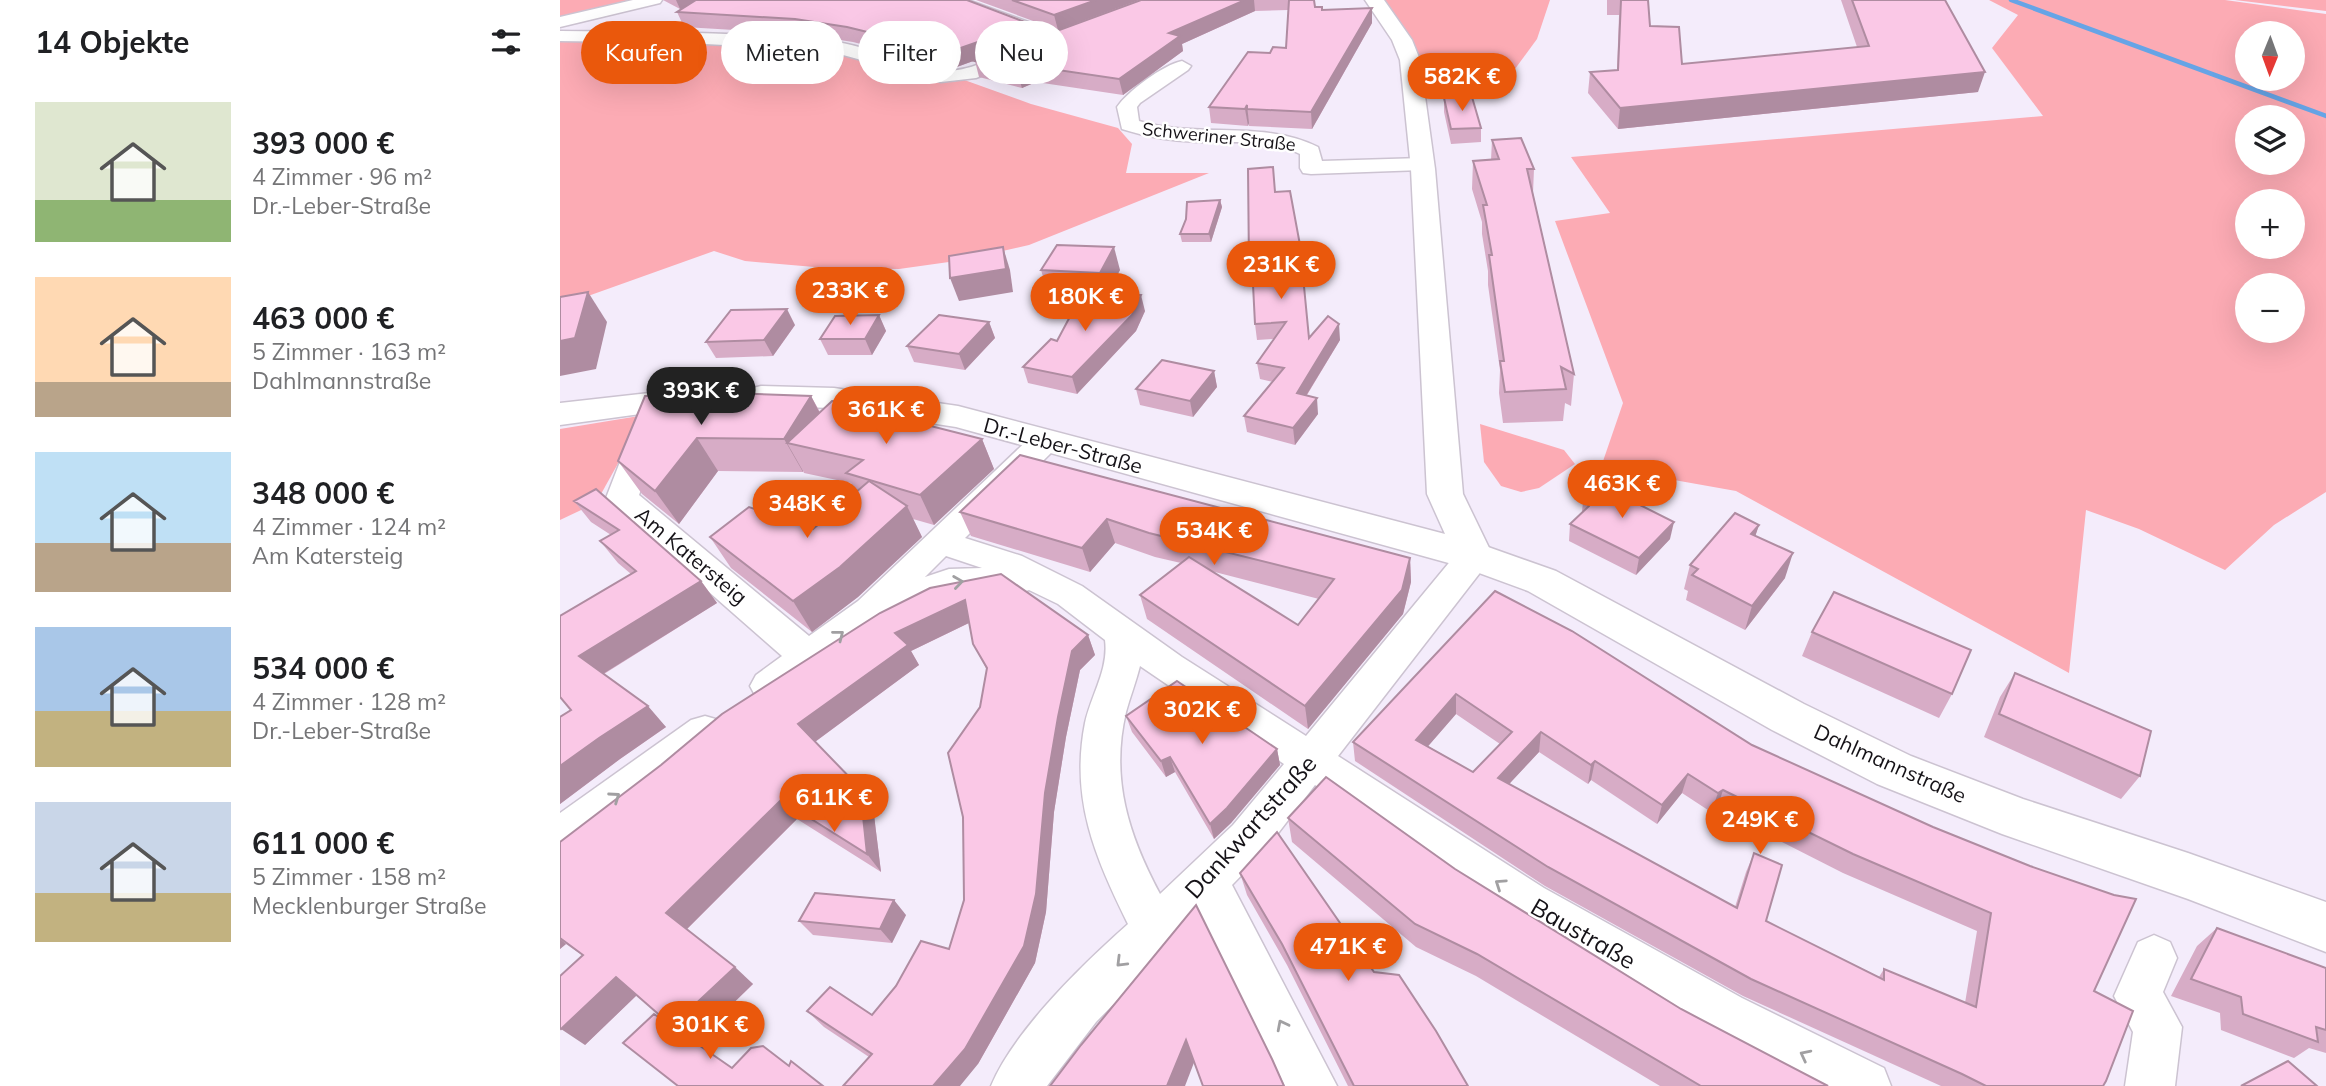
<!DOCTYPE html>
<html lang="de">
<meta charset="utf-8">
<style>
body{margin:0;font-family:Mulish,sans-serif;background:#f2f2f2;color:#202124;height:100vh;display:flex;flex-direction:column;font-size:26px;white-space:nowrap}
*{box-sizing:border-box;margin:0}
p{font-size:23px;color:#757577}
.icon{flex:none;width:38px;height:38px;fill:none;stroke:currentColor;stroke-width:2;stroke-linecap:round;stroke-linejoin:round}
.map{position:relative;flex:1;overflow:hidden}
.drawer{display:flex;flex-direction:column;background:#fff;width:560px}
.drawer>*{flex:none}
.top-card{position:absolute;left:21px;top:21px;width:665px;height:63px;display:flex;gap:14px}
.needle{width:46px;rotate:181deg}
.buttons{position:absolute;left:1675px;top:21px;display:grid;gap:14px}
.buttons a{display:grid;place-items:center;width:70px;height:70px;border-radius:50%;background:#fff;box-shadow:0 7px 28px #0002;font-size:35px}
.price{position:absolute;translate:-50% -60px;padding:0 16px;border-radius:24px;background:#ea580c;color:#fff;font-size:23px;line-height:46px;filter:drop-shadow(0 2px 4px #0008)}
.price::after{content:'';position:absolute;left:50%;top:42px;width:21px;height:16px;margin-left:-10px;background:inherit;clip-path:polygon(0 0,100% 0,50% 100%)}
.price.selected{background:#222;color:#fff}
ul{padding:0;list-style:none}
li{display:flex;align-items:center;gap:21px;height:175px;padding:0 35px}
li span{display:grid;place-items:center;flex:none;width:196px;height:140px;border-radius:0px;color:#555}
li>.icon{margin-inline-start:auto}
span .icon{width:84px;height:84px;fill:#fffc;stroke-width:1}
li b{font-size:30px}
h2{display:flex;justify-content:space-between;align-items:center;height:84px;padding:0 35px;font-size:30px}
.chip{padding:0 24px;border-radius:32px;background:#fff;box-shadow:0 7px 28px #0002;font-size:24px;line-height:63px}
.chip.selected{background:#ea580c;color:#fff}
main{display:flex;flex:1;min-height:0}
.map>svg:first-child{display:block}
.green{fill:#fcabb4;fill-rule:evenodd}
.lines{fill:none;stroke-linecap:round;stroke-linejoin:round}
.stream{stroke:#66a4e6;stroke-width:4.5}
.minor-casing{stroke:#ccc3d1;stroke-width:3}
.tertiary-casing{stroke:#ccc3d1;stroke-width:3}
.secondary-casing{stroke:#ccc3d1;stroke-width:3}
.minor{fill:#fff;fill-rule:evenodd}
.tertiary{fill:#fff;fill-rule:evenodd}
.secondary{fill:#fff;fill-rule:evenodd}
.wall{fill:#d7acc6;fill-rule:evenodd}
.shaded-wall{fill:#af8ca1}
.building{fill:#fac8e6;stroke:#af8ca1;stroke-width:2;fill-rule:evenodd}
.oneway{stroke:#a1a0a2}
.labels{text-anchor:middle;stroke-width:5;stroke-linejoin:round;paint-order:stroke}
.far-street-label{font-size:18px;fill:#151217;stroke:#fff}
.street-label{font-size:21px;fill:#151217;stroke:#fff}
.near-street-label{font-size:24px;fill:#151217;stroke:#fff}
</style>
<main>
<section class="drawer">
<h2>14 Objekte<svg class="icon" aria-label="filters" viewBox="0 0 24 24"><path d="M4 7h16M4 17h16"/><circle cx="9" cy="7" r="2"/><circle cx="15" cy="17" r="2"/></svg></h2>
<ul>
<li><span style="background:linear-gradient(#dfe7d0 70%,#8fb573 0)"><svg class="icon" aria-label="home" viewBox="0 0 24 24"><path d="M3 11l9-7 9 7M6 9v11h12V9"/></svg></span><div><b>393 000 €</b><p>4 Zimmer · 96 m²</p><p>Dr.-Leber-Straße</p></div></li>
<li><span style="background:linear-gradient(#ffd9b3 75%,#b9a48a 0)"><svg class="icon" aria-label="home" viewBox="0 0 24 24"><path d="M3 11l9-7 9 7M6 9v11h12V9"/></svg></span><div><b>463 000 €</b><p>5 Zimmer · 163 m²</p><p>Dahlmannstraße</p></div></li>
<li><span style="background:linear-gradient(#bfe0f5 65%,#b9a48a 0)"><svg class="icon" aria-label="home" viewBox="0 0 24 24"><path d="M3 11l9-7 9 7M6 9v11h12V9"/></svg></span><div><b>348 000 €</b><p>4 Zimmer · 124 m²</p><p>Am Katersteig</p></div></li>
<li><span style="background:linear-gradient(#a9c7e8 60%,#c2b280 0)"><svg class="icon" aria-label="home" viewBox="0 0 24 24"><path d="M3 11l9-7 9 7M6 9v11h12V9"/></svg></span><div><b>534 000 €</b><p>4 Zimmer · 128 m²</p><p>Dr.-Leber-Straße</p></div></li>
<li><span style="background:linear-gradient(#c9d6e8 65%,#c2b280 0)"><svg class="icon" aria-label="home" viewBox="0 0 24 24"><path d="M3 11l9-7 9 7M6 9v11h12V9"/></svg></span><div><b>611 000 €</b><p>5 Zimmer · 158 m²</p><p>Mecklenburger Straße</p></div></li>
</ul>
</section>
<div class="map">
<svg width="1766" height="1086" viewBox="0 0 1766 1086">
<rect width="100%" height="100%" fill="#f4ecfb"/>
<!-- green -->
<g class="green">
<path d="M0,0H92L0,22Z"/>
<path d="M814,0H990L977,39L952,73L850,61Z"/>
<path d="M1429,0H1665L1766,14V492L1714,525L1665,570L1579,529L1526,510L1509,673L1176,491L1041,467L1063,403L995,221L1050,213L1011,157L1483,116L1432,48L1458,15ZM1687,33H1732V79H1687ZM1687,117H1732V163H1687ZM1687,201H1732V247H1687ZM1687,285H1732V331H1687Z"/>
<path d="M1675,0H1766V11Z"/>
<path d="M0,36L223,41L396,77L471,104L558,128L572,144L566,173H649L469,245L403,260L339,269L266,268L185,261L154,251L0,306Z"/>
<path d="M85,415L36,503L0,520V429Z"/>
<path d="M920,424L1004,450L1015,464L979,488L961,492L941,486L924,462Z"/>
</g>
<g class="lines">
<!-- stream -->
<path class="stream" d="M1451,0L1766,116"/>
<defs>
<g id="minor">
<path d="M73,0H102L100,3L0,27V17Z"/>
<path d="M385,0H408L504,35L507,39L504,43H492L387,3Z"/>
<path d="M0,31C87,32 175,32 262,40C303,43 342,65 381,70C408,74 433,56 458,50L467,55L464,59L416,78L381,82L265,50L125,43L0,41Z"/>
<path d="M622,61L631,66L628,70L580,103L577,107L579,121C637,139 702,119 758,147L762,161L862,158L870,159L873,164L870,169L862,170L751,174L743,173L740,168V154C709,138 671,143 638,142C611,141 587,137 562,129L557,107C568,91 603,65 622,61Z"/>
<path d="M85,426L96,429L100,436L79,495L249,636L298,601L474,434L485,431L496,434L500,441L496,448L405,538L462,556L522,586L622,657L746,736L902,547L914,544L926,547L931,556L926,565L778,756L984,888L1182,998L1324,1068L1331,1086H1254L1148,1032L952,918L755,785L703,853L672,885L777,1086H725L641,915L536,1022L487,1086H431C454,1031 523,964 568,924C535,857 510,799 525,723C531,695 549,669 545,640L498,604L469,590L460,593L391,595L325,617L222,697L209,701L196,697L190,686L196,675L222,656L51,506L46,498L70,436L74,429ZM386,556L422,568L389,569L365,577ZM580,666L724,764L673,825L600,894C569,836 550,779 566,712C570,697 576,682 580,666Z"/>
<path d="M145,716L159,720L165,732L159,744L15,851L0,856V813L131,720Z"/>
<path d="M1594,935L1610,942L1617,958L1603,992L1622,1027L1615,1086H1565L1573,1032L1554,996L1578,942Z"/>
</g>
<path id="tertiary" d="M914,542L996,571L1244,704L1351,756L1463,799L1628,853L1766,902V952L1628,899L1442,834L1317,784L1212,730L968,591L900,566L895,556L900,546Z"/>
<g id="secondary">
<path d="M805,0H824L852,40L860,60L875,169L903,494L933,556L928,566L914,570L396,427L274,408L201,406L189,403L184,396L189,389L201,386L274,388L398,406L885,534L867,494L851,169L840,60L832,40Z"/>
<path d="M134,388L146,391L151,398L146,405L0,425V403Z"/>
</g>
</defs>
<!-- minor casing -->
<use href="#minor" class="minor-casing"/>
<!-- tertiary casing -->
<use href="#tertiary" class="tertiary-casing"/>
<!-- secondary casing -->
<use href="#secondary" class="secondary-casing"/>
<!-- minor -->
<use href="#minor" class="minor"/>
<!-- tertiary -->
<use href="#tertiary" class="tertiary"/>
<!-- secondary -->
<use href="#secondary" class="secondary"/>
</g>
<!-- wall -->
<g class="wall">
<path d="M103,0H407L470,24L474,39L394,68L293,42L241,34L124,27L117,12L122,9H120Z"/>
<path d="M416,0H579L498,30Z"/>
<path d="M581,0H754L755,7L762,10L812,8V23L752,129L689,126V123L688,126L651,123L649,107L710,53L726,48L728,10L695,11L622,44L623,51L563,95L476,82L462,88L419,77L415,61Z"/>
<path d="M1047,0H1088L1090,26L1122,64L1297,47L1281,0H1385L1418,92L1058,129L1028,93L1030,72L1057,70L1059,15H1047Z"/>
<path d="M884,98L921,128V142L891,144L884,112Z"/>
<path d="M932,140L974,169L973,193L1014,374L1011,406L1005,403L1003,421L943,423L939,393L940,370L928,285V271L922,234V222L912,189L913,161L931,160Z"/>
<path d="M715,192L749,338L780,340L747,395L758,414L735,445L687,432L684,416L713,382L700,379L697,363L714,339L697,340L695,324L693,280H692L689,265Z"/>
<path d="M660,200L662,207L651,242H622L620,234Z"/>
<path d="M481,270H560L546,294L585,311L576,331L517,394L468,383L463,367L497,341L522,295L488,293Z"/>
<path d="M319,315L326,331L312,355H268L260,339Z"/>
<path d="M429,322L435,338L405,370L354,362L347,346Z"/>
<path d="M235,325L213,356L156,358L146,342Z"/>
<path d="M654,371L657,387L633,417L580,405L576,389Z"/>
<path d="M251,396L260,412L422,439L434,469L374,525L353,519L362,537L298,597L252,632L171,568L150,537L253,529L296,492L291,483L244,473L243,471V472L158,471L119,524L82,494L58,461Z"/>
<path d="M460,455L850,558L851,582L843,614L748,729L587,619L580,595L621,563L595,557L555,543L530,572L411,536L400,512ZM651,571L759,599L738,625Z"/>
<path d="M1024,494L1076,503L1110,539L1076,575L1009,541L1010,524L1022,513V511Z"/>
<path d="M14,501L141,581L157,603L44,674L106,727L60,759L0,804V717L11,710L2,700L71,574L58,563L40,541L51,535L31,522Z"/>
<path d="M1199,525L1195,536L1225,578L1185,630L1126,600L1128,591L1124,589L1130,565Z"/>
<path d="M935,591L1192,745L1373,827L1534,991L1543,1086H1381L1183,996L985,886L795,761L793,742ZM896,714L940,744L913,772L868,746ZM979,752L1028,784L1031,780L1097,824L1122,793L1151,812L1157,809L1283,873L1417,931L1405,1003L1324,969L1319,977L1206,921L1194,853L1186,872L1175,907L949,784Z"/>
<path d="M320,613L528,635L535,655L520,670L506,737L494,812L486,912L475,963L418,1064L309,1057L264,1027L247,1011L312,1015L389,949L404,900L420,707L427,670L413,644L409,623L351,651L359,665L255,742L300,788L313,807L321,872L237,819L127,929L193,984L134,1042L172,1068L229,1066L263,1086H118L113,1027L77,995L25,1045L22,955L6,944L0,949V842Z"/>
<path d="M1252,632L1392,694L1379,718L1242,656Z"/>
<path d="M1455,673L1580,776L1561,799L1424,737L1440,697Z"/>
<path d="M566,716L717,749L720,765L671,823L654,839L615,772L606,777L572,732Z"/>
<path d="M728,818L895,869L1121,1009L1268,1086H1100L916,976L856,947L732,842Z"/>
<path d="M680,873L814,972L908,1086H788L727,965L687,895Z"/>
<path d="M346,915L332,943L253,935L239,921Z"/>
<path d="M1657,928L1766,968V1053L1749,1048L1734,1058L1661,1030L1660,1013L1611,996L1637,946Z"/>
</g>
<!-- shaded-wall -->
<g class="shaded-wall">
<path d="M116,0H158L120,9Z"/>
<path d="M536,0H579L498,30L494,15Z"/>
<path d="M685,0H694L695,11L622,44L623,51L563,95L559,79L609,33Z"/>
<path d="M812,8V23L752,129L751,112Z"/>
<path d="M470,24L474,39L394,68L389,52Z"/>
<path d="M471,66L476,82L462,88L457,72Z"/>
<path d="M1425,72L1418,92L1058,129L1060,108Z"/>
<path d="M687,105L689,123L688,126L685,109Z"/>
<path d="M660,200L662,207L651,242L649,234Z"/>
<path d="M443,247L450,270L453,292L399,301L390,278Z"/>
<path d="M554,247L560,270L546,296L540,273Z"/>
<path d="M28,292L47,322L36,369L0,376V341Z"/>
<path d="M581,295L585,311L576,331L517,394L512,377Z"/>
<path d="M227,309L235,325L213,356L204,340Z"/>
<path d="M319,315L326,331L312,355L305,339Z"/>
<path d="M429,322L435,338L405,370L399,354Z"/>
<path d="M779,324L780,340L738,409L737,393Z"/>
<path d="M654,371L657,387L633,417L630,401Z"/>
<path d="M251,396L268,429L227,443L243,471V472L224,439Z"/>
<path d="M757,398L758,414L735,445L733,428Z"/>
<path d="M137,438L158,471L119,524L95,491Z"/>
<path d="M422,439L434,469L374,525L360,495Z"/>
<path d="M1079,489L1076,506L1068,499Z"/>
<path d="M347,506L362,537L298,597L252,632L233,601Z"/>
<path d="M547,519L555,543L530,572L522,548Z"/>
<path d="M1114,522L1110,539L1076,575L1079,558Z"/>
<path d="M1199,525L1191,549V534Z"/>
<path d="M1233,553L1225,578L1185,630L1192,606Z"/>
<path d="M850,558L851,582L843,614L748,729L745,706Z"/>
<path d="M141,581L157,603L38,677L19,656Z"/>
<path d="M405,600L415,620L351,651L359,665L252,744L238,724L335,633Z"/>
<path d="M528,635L535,655L520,670L506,737L494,812L486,912L475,963L418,1064L400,1086H373L485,793L498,717L512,651Z"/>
<path d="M896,694V714L857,759L856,740Z"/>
<path d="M88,706L106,727L60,759L0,804V766L39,738Z"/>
<path d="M981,732L979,752L937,797L938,778Z"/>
<path d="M717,749L720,765L671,823L654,839L650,824Z"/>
<path d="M610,757L615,772L606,777L601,761Z"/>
<path d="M1035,761L1031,780L1028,784L1031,765Z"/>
<path d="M1128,774L1122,793L1097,824L1102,805Z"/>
<path d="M300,788L313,807L321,872L307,854Z"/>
<path d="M1163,790L1157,809L1151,812L1158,793Z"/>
<path d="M221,800L237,819L126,930L106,913Z"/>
<path d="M334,900L346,915L332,943L320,929Z"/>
<path d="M0,939L6,944L0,949Z"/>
<path d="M175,967L193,984L133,1042L112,1026Z"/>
<path d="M56,977L78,994L25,1045L1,1029Z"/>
<path d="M626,1040L635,1060L625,1086H607Z"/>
</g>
<!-- building -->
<g class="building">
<path d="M136,0H407L470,24L389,52L287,27L235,19L117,12Z"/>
<path d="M452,0H536L494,15Z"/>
<path d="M581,0H685L609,33L620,36L559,79L471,66L457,72L415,61Z"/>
<path d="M729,0H754L755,7H762V10L812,8L751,112L687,109V105L685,109L649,107L688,52L710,53L713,47L726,48Z"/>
<path d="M1061,0H1088L1090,26L1119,27L1122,64L1309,46L1292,0H1385L1425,72L1060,108L1030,72L1058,70Z"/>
<path d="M912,97L921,128L891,129L884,98Z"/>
<path d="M961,138L974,169H967L1014,374L1001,367L1006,389L945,392L940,361H944L929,255H932L923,205H927L913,161L939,159L932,140Z"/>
<path d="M713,167L715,192L730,191L740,245L749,338L768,316L779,324L737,393L757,398L733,428L684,416L724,368L697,363L726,322L695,324L692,265H689L688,169Z"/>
<path d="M660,200L649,234H620L626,219L627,202Z"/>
<path d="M497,245L554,247L540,273L481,270Z"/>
<path d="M443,247L446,269L390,278L389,256Z"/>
<path d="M28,292L15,338L0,341V297Z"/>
<path d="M522,294L581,295L572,315L512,377L463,367L491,339L497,341Z"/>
<path d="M227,309L204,340L146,342L171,310Z"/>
<path d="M319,315L305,339H260L275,316Z"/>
<path d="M379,315L429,322L399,354L347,346Z"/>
<path d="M602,360L654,371L630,401L576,389Z"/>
<path d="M170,393L251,396L224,439L137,438L95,491L58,461L85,396Z"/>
<path d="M272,401L422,439L360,495L286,473L303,460L227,443Z"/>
<path d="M460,455L850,558L842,590L745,706L580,595L629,557L738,625L774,579L589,533L547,519L522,548L400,512Z"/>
<path d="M1058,479L1079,489L1068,499L1114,522L1079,558L1010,524L1029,506L1024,494L1043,493Z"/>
<path d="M309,481L347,506L280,567L233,601L150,537L189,507L253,529Z"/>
<path d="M36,489L141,581L19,656L88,706L39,738L0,766V717L11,710L0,697V616L76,571L40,541L59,530L14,501Z"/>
<path d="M1175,513L1199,525L1191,534L1233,553L1192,606L1132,575L1138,569L1130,565Z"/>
<path d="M441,574L528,635L512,651L498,717L485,793L476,894L464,946L405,1049L373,1086H283L312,1054L247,1011L270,987L312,1015L336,986L361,941L389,949L404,900L403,817L388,753L420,707L427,668L413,644L405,600L335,633L348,645L238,724L300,788L307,854L221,800L106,913L175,967L112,1026L56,977L1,1029L0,1028V976L23,955L0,938V842L101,765L162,714L320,613L370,588Z"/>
<path d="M935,591L1012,631L1192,745L1373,827L1470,866L1554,895L1576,899L1534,991L1573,1011L1546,1081L1543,1086H1426L1402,1074L1191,979L988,867L793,742ZM896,694L952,732L913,772L856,740ZM981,732L1031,765L1035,761L1102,805L1128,774L1158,793L1163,790L1293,854L1431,913L1416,1007L1324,969V980L1206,921L1222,865L1194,853L1177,908L938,778Z"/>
<path d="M1274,592L1411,650L1392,694L1252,632Z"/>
<path d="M1455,673L1591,731L1580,776L1439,714Z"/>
<path d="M617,681L717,749L667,808L650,824L610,757L601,761L566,716Z"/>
<path d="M766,777L895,869L1121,1009L1268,1086H1141L917,954L855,924L728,818Z"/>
<path d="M717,832L814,972L839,975L876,1031L908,1086H794L722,944L680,873Z"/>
<path d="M255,893L334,900L320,929L239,921Z"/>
<path d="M636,905L712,1059L724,1086H643L626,1040L607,1086H490L521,1045Z"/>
<path d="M1657,928L1766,968V1030L1756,1027L1758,1042L1683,1014L1681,997L1631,979Z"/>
<path d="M94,1014L172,1068L191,1048L203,1046L229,1066L231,1061L263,1086H118L63,1043Z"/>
<path d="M1728,1061L1757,1086H1681Z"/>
</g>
<!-- one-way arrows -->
<defs><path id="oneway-chevron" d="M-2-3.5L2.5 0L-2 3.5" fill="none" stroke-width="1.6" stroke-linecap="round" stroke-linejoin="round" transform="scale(1.75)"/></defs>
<g class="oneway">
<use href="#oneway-chevron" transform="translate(398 582) rotate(-8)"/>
<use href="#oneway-chevron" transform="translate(279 635) rotate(-38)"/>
<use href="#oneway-chevron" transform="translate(55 797) rotate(-35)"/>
<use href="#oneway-chevron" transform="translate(940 884) rotate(-146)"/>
<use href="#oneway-chevron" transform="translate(561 962) rotate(135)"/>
<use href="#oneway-chevron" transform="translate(722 1025) rotate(-117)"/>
<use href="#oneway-chevron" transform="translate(1245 1055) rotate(-153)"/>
</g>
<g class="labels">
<!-- far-street labels -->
<g class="far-street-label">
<text transform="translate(659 137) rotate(6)" y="6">Schweriner Straße</text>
</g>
<!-- street labels -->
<g class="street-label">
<text transform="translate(503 446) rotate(15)" y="7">Dr.-Leber-Straße</text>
<text transform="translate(131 556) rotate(40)" y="7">Am Katersteig</text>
<text transform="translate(1330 764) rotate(24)" y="7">Dahlmannstraße</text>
</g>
<!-- near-street labels -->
<g class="near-street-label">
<text transform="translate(691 827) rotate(-48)" y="8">Dankwartstraße</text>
<text transform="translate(1023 934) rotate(30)" y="8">Baustraße</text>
</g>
</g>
</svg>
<div class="buttons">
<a><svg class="needle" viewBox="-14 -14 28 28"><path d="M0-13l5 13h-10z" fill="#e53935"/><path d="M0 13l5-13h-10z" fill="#757577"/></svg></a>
<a><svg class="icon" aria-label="layers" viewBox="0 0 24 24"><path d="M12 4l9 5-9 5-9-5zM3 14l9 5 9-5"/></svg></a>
<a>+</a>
<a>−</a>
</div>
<b class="price" style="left:902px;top:113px">582K €</b>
<b class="price" style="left:721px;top:301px">231K €</b>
<b class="price" style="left:290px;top:327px">233K €</b>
<b class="price" style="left:525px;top:333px">180K €</b>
<b class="price selected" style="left:141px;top:427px">393K €</b>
<b class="price" style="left:326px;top:446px">361K €</b>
<b class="price" style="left:1062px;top:520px">463K €</b>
<b class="price" style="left:247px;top:540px">348K €</b>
<b class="price" style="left:654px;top:567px">534K €</b>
<b class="price" style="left:642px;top:746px">302K €</b>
<b class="price" style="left:274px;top:834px">611K €</b>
<b class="price" style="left:1200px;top:856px">249K €</b>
<b class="price" style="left:788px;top:983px">471K €</b>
<b class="price" style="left:150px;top:1061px">301K €</b>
<div class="top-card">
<a class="chip selected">Kaufen</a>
<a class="chip">Mieten</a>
<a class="chip">Filter</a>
<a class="chip">Neu</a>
</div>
</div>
</main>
